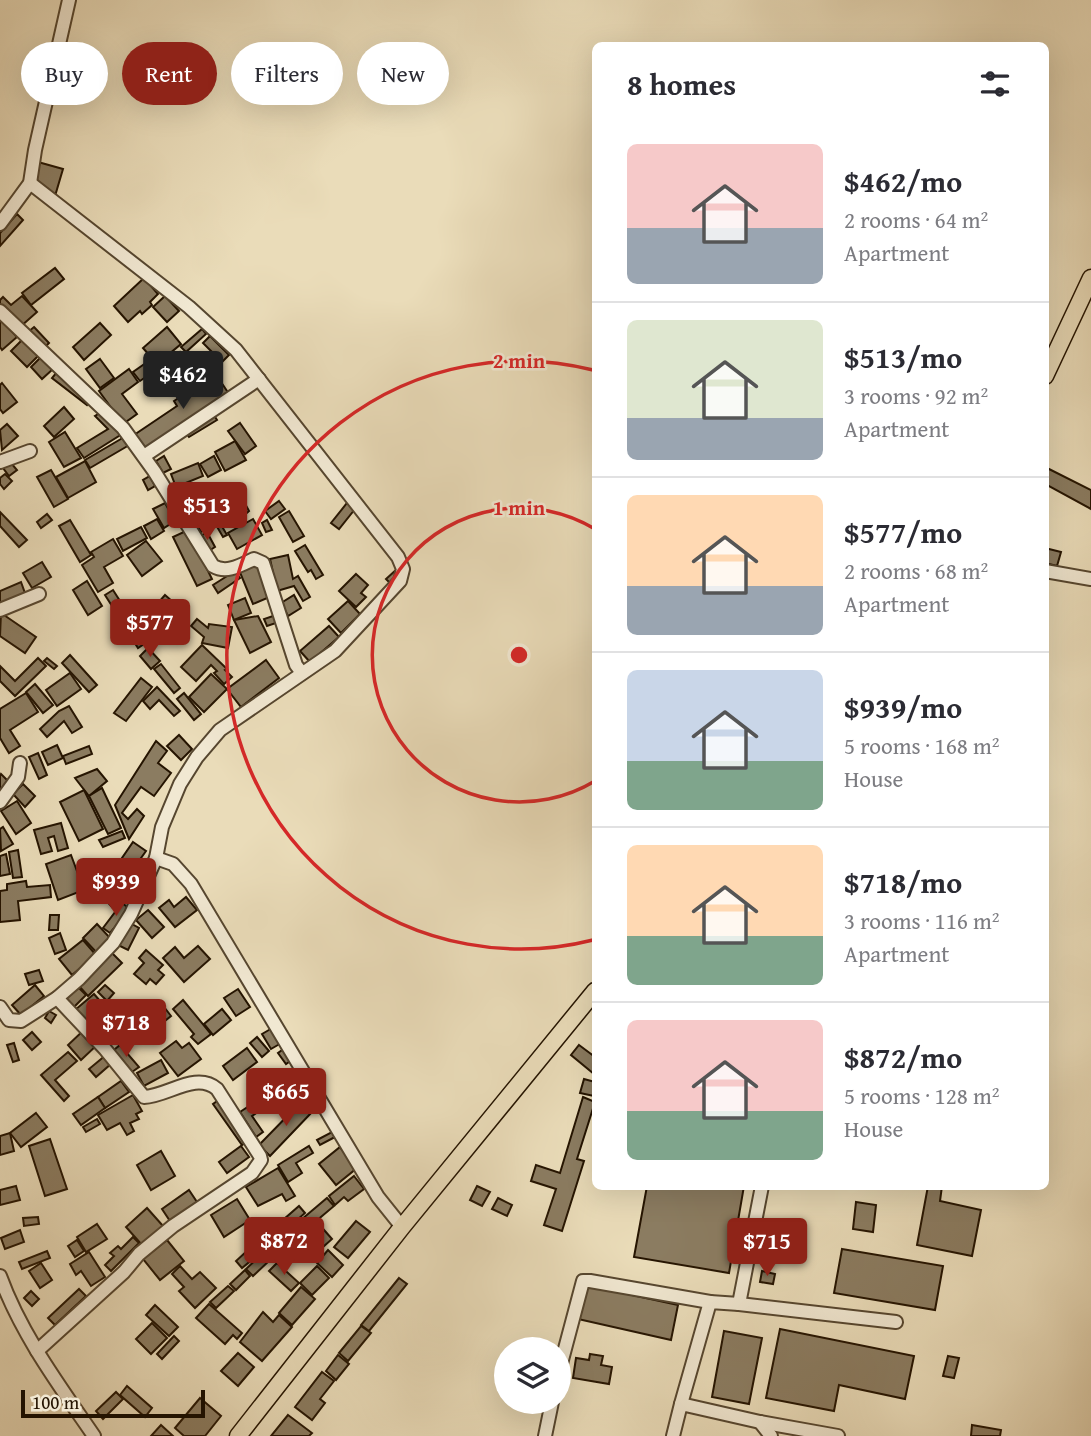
<!DOCTYPE html>
<meta charset="utf-8">
<style>
body{margin:0;font-family:"Gentium Book Plus",serif;background:#f7f7f7;color:#2b2b33;height:100vh;display:flex;flex-direction:column;font-size:26px;white-space:nowrap}
*{box-sizing:border-box;margin:0}
p{font-size:23px;color:#7c7c81}
.icon{flex:none;width:38px;height:38px;fill:none;stroke:currentColor;stroke-width:2;stroke-linecap:round;stroke-linejoin:round}
.map{position:relative;flex:1;overflow:hidden}
.sheet{position:absolute;left:592px;top:42px;width:457px;height:1148px;display:flex;flex-direction:column;background:#fff;border-radius:10px;box-shadow:0 7px 28px #0002}
.sheet>*{flex:none}
.top-card{position:absolute;left:21px;top:42px;width:466px;height:63px;display:flex;gap:14px}
.fabs{position:absolute;left:494px;top:1337px;display:grid;gap:14px}
.fabs a{display:grid;place-items:center;width:77px;height:77px;border-radius:50%;background:#fff;box-shadow:0 7px 28px #0002;font-size:35px}
.scale{position:absolute;left:21px;bottom:18px;width:184px;box-sizing:border-box;padding-left:7px;border:4px solid #251401;border-top:0;font-size:19px;line-height:24px;white-space:nowrap;color:#251401;-webkit-text-stroke:5px #f1e8d2;paint-order:stroke}
.price{position:absolute;translate:-50% -60px;padding:0 16px;border-radius:7px;background:#8f2418;color:#fff;font-size:23px;line-height:46px;filter:drop-shadow(0 2px 4px #0008)}
.price::after{content:'';position:absolute;left:50%;top:42px;width:21px;height:16px;margin-left:-10px;background:inherit;clip-path:polygon(0 0,100% 0,50% 100%)}
.price.selected{background:#222;color:#fff}
ul{padding:0;list-style:none}
li{display:flex;align-items:center;gap:21px;height:175px;padding:0 35px}
li+li{border-top:2px solid #e1e1e2}
li span{display:grid;place-items:center;flex:none;width:196px;height:140px;border-radius:10px;color:#555}
li>.icon{margin-inline-start:auto}
span .icon{width:84px;height:84px;fill:#fffc;stroke-width:1}
li b{font-size:30px}
h2{display:flex;justify-content:space-between;align-items:center;height:84px;padding:0 35px;font-size:30px}
.tag{padding:0 24px;border-radius:32px;background:#fff;box-shadow:0 7px 28px #0002;font-size:24px;line-height:63px}
.tag.selected{background:#8f2418;color:#fff}
.map>svg:first-child{display:block}
.building{fill:#8b7c61;stroke:#251401;stroke-width:2}
.lines{fill:none;stroke-linecap:round;stroke-linejoin:round}
.minor-casing{stroke:#56462f;stroke-width:16}
.major-casing{stroke:#251401;stroke-width:19}
.minor{stroke:#f1e8d2;stroke-width:12}
.major{stroke:#eadcb9;stroke-width:16}
.ring{fill:none;stroke:#d62828;stroke-width:3.5}
.centre{fill:#d62828;stroke:#f1e8d2;stroke-width:3.5}
.ring-label{font-size:21px;text-anchor:middle;font-weight:bold;fill:#d62828;stroke:#f1e8d2;stroke-width:5;stroke-linejoin:round;paint-order:stroke}
</style>
<div class="map">
<svg width="1091" height="1436" viewBox="0 0 1091 1436">
<rect width="100%" height="100%" fill="#eadcb9"/>
<filter id="stains"><feTurbulence type="fractalNoise" baseFrequency=".00286" numOctaves="4"/><feColorMatrix values="0 0 0 0 .2 0 0 0 0 .09 0 0 0 0 .02 0 0 0 .5 -.17"/></filter>
<radialGradient id="worn" r=".72"><stop offset=".6" stop-color="#630" stop-opacity="0"/><stop offset="1" stop-color="#630" stop-opacity=".3"/></radialGradient>
<!-- building -->
<g class="building">
<path d="M38,162L63,169L55,196L33,179Z"/>
<path d="M17,214L23,220L0,246V233Z"/>
<path d="M55,268L64,279L31,305L22,293Z"/>
<path d="M144,278L158,294L150,302L152,305L142,314L140,311L128,322L114,306Z"/>
<path d="M22,296L37,312L20,327L0,305V300L3,297L11,305Z"/>
<path d="M165,296L179,311L167,322L153,307Z"/>
<path d="M0,318L17,337L2,350L0,347Z"/>
<path d="M100,323L111,335L84,360L73,347Z"/>
<path d="M34,327L49,343L44,348L28,332Z"/>
<path d="M167,327L181,344L157,364L143,348Z"/>
<path d="M202,329L206,334L186,352L181,347Z"/>
<path d="M210,336L229,355L222,362L203,343Z"/>
<path d="M23,339L39,355L27,367L11,351Z"/>
<path d="M180,352L199,375L190,382L171,359Z"/>
<path d="M41,357L53,369L42,379L31,367Z"/>
<path d="M100,359L114,378L100,388L86,369Z"/>
<path d="M150,360L157,369L140,381L133,372Z"/>
<path d="M129,369L138,382L122,394L137,414L123,424L99,391Z"/>
<path d="M57,372L92,399L87,405L52,378Z"/>
<path d="M215,373L229,394L144,450L134,435L177,406L174,401L197,386L200,390L205,387L202,382Z"/>
<path d="M2,383L17,402L3,413L0,409V385Z"/>
<path d="M64,407L74,419L54,437L44,426Z"/>
<path d="M103,411L122,434L84,458L77,448L108,429L95,416Z"/>
<path d="M212,412L217,420L189,437L184,430Z"/>
<path d="M240,423L256,446L245,454L228,431Z"/>
<path d="M7,424L18,436L2,450L0,430Z"/>
<path d="M65,432L81,458L64,467L49,442Z"/>
<path d="M126,436L131,444L90,468L85,460Z"/>
<path d="M235,441L246,460L225,471L215,452Z"/>
<path d="M164,456L171,469L163,473L156,461Z"/>
<path d="M214,456L221,470L208,477L200,464Z"/>
<path d="M85,461L96,482L68,498L56,477Z"/>
<path d="M11,463L17,470L9,476L3,468Z"/>
<path d="M198,463L203,476L176,487L171,474Z"/>
<path d="M1045,467L1091,490V509L1045,484Z"/>
<path d="M51,470L68,499L54,507L37,477Z"/>
<path d="M5,474L12,481L4,489L0,484V478Z"/>
<path d="M150,476L155,486L148,490L143,480Z"/>
<path d="M175,487L192,504L186,510L169,493Z"/>
<path d="M236,487L249,511L240,519L225,489Z"/>
<path d="M213,496L219,507L193,522L187,510Z"/>
<path d="M279,501L285,509L271,519L265,511Z"/>
<path d="M165,503L175,521L164,528L153,509Z"/>
<path d="M347,503L355,509L339,529L331,523Z"/>
<path d="M218,511L223,521L201,532L196,522Z"/>
<path d="M289,511L304,536L293,542L279,517Z"/>
<path d="M0,512L27,540L19,547L0,526Z"/>
<path d="M47,514L52,520L41,528L37,522Z"/>
<path d="M157,519L164,531L151,539L144,526Z"/>
<path d="M253,519L262,535L237,549L228,533Z"/>
<path d="M70,520L91,555L80,562L59,526Z"/>
<path d="M267,520L272,530L266,532L262,523Z"/>
<path d="M220,523L227,535L223,537L216,525Z"/>
<path d="M141,527L147,538L123,551L117,539Z"/>
<path d="M188,530L212,579L197,586L173,537Z"/>
<path d="M207,532L215,547L207,552L199,537Z"/>
<path d="M113,539L123,556L104,567L113,583L98,592L82,565L94,557L91,552Z"/>
<path d="M146,541L162,561L142,576L127,555Z"/>
<path d="M305,545L323,575L316,579L311,570L308,572L295,551Z"/>
<path d="M1045,548L1061,552L1057,566L1045,563Z"/>
<path d="M288,555L293,579L298,576L310,597L303,601L294,586L277,591L270,559Z"/>
<path d="M42,562L51,577L32,588L23,573Z"/>
<path d="M258,562L272,596L253,604L239,570Z"/>
<path d="M396,570L400,574L390,583L386,579Z"/>
<path d="M235,571L240,578L218,593L213,585Z"/>
<path d="M356,574L368,585L361,593L366,597L356,607L339,591Z"/>
<path d="M87,581L102,606L88,615L73,590Z"/>
<path d="M21,582L26,596L0,606V591Z"/>
<path d="M113,590L127,612L119,617L105,595Z"/>
<path d="M165,595L181,609L155,639L139,625Z"/>
<path d="M294,595L301,608L288,616L281,603Z"/>
<path d="M245,598L251,613L234,620L228,605Z"/>
<path d="M348,601L360,614L341,633L328,619Z"/>
<path d="M1,613L36,637L25,653L0,636Z"/>
<path d="M129,613L147,642L138,648L120,619Z"/>
<path d="M276,615L279,622L267,626L264,619Z"/>
<path d="M258,616L271,642L250,653L234,620Z"/>
<path d="M197,619L208,628L209,624L232,627L228,648L202,643L204,637L191,626Z"/>
<path d="M329,626L339,637L310,662L300,651Z"/>
<path d="M202,645L227,669L225,670L232,677L224,684L214,673L217,671L211,665L196,681L181,667Z"/>
<path d="M148,648L160,661L151,669L140,656Z"/>
<path d="M70,655L97,685L89,692L62,663Z"/>
<path d="M38,658L46,666L15,696L0,681V666L15,681Z"/>
<path d="M47,658L57,666L54,669L44,661Z"/>
<path d="M266,660L279,678L241,707L227,689Z"/>
<path d="M161,664L180,688L174,693L154,669Z"/>
<path d="M70,673L81,689L57,706L46,690Z"/>
<path d="M211,674L227,689L204,712L189,697Z"/>
<path d="M141,678L152,687L126,721L114,713Z"/>
<path d="M35,684L53,705L43,713L26,692Z"/>
<path d="M157,687L180,711L174,716L159,700L150,709L143,701Z"/>
<path d="M26,693L38,712L10,730L20,746L9,753L0,738V709Z"/>
<path d="M184,693L201,714L194,720L177,699Z"/>
<path d="M69,706L82,727L72,733L64,721L47,737L40,729L59,711Z"/>
<path d="M179,735L192,749L181,760L167,746Z"/>
<path d="M156,741L167,751L158,763L171,773L154,796L141,787L122,813L128,819L137,809L144,816L129,839L115,805Z"/>
<path d="M57,745L63,758L48,765L42,752Z"/>
<path d="M89,746L92,754L66,764L63,756Z"/>
<path d="M38,753L47,775L39,779L29,757Z"/>
<path d="M97,769L107,781L89,796L75,778Z"/>
<path d="M1,774L10,783L0,792V776Z"/>
<path d="M23,784L35,796L25,807L13,794Z"/>
<path d="M102,788L121,828L108,834L89,796Z"/>
<path d="M84,790L103,829L79,841L60,802Z"/>
<path d="M17,801L31,823L16,834L1,811Z"/>
<path d="M61,823L68,848L58,851L54,836L48,838L52,851L41,854L34,830Z"/>
<path d="M3,827L13,844L1,851L0,829Z"/>
<path d="M122,831L125,838L103,847L99,840Z"/>
<path d="M133,842L146,851L123,883L111,874Z"/>
<path d="M18,850L22,877L13,878L9,852Z"/>
<path d="M6,854L10,874L0,876V856Z"/>
<path d="M71,855L84,890L58,900L46,864Z"/>
<path d="M26,881L27,887L50,885L51,897L18,901L20,920L0,922V891L7,890V884Z"/>
<path d="M109,883L121,899L112,907L99,892Z"/>
<path d="M186,897L197,910L175,927L159,908L169,900L174,907Z"/>
<path d="M122,903L130,909L110,933L103,928Z"/>
<path d="M148,910L164,927L152,938L136,920Z"/>
<path d="M50,915H59L58,930H49Z"/>
<path d="M130,923L139,928L128,950L118,945Z"/>
<path d="M97,924L111,939L97,953L83,938Z"/>
<path d="M60,933L66,950L55,954L49,938Z"/>
<path d="M83,940L96,955L72,975L59,959Z"/>
<path d="M198,946L210,959L184,982L163,958L175,947L184,958Z"/>
<path d="M146,950L163,965L158,970L164,975L156,984L150,979L146,984L134,974L144,963L139,958Z"/>
<path d="M112,953L122,963L88,996L79,986Z"/>
<path d="M39,970L43,981L29,985L25,974Z"/>
<path d="M35,985L44,996L21,1015L12,1005Z"/>
<path d="M105,985L114,993L107,1001L98,992Z"/>
<path d="M78,987L86,995L73,1008L65,1000Z"/>
<path d="M238,989L250,1007L236,1016L224,998Z"/>
<path d="M94,994L106,1008L88,1024L75,1010Z"/>
<path d="M183,1000L211,1034L198,1044L191,1037L194,1034L173,1009Z"/>
<path d="M161,1003L171,1016L156,1028L146,1015Z"/>
<path d="M222,1009L231,1020L213,1035L204,1024Z"/>
<path d="M107,1010L118,1023L103,1036L92,1023Z"/>
<path d="M49,1011L56,1015L51,1023L45,1018Z"/>
<path d="M274,1027L283,1042L271,1049L262,1034Z"/>
<path d="M85,1029L98,1044L81,1060L68,1045Z"/>
<path d="M32,1032L41,1042L32,1050L23,1040Z"/>
<path d="M257,1037L269,1051L262,1057L250,1043Z"/>
<path d="M176,1041L182,1048L189,1043L201,1059L178,1076L160,1053Z"/>
<path d="M14,1043L19,1060L13,1062L7,1045Z"/>
<path d="M120,1045L139,1067L132,1072L114,1050Z"/>
<path d="M579,1045L595,1057L594,1074L571,1055Z"/>
<path d="M247,1048L257,1062L233,1080L223,1066Z"/>
<path d="M285,1048L293,1059L286,1064L278,1053Z"/>
<path d="M68,1052L77,1061L55,1080L69,1096L64,1101L41,1075Z"/>
<path d="M106,1055L112,1063L96,1077L89,1069Z"/>
<path d="M161,1060L168,1073L144,1086L137,1073Z"/>
<path d="M294,1070L299,1080L267,1098L262,1088Z"/>
<path d="M584,1079L595,1082L594,1096L580,1093Z"/>
<path d="M121,1081L129,1092L105,1108L98,1097Z"/>
<path d="M133,1095L142,1111L136,1114L139,1119L130,1123L134,1131L127,1135L120,1123L107,1130L98,1115Z"/>
<path d="M98,1097L105,1108L81,1125L73,1114Z"/>
<path d="M583,1097L595,1102L577,1159L584,1161L562,1231L544,1225L556,1189L531,1181L536,1165L560,1173Z"/>
<path d="M220,1099L249,1140L242,1145L213,1104Z"/>
<path d="M302,1101L313,1111L270,1156L259,1145Z"/>
<path d="M249,1106L255,1114L252,1116L263,1132L256,1137L240,1112Z"/>
<path d="M36,1113L47,1127L21,1147L10,1133Z"/>
<path d="M97,1119L100,1124L86,1132L83,1127Z"/>
<path d="M332,1132L335,1137L320,1145L317,1140Z"/>
<path d="M10,1133L14,1151L0,1155V1136Z"/>
<path d="M50,1139L67,1189L45,1196L29,1146Z"/>
<path d="M241,1146L249,1157L227,1173L219,1162Z"/>
<path d="M309,1146L313,1153L296,1163L302,1173L288,1182L278,1165Z"/>
<path d="M340,1147L357,1168L336,1185L319,1164Z"/>
<path d="M161,1151L175,1176L151,1190L137,1165Z"/>
<path d="M278,1168L295,1196L286,1201L282,1194L258,1206L246,1187Z"/>
<path d="M354,1176L364,1189L348,1201L344,1197L335,1205L329,1196Z"/>
<path d="M16,1186L20,1200L0,1205V1190Z"/>
<path d="M477,1186L490,1192L482,1206L470,1200Z"/>
<path d="M647,1186H744L729,1273L634,1257Z"/>
<path d="M928,1186H942L940,1201L981,1210L972,1256L917,1245Z"/>
<path d="M189,1190L197,1202L170,1221L162,1209Z"/>
<path d="M327,1198L334,1206L309,1227L302,1219Z"/>
<path d="M498,1198L512,1205L507,1216L492,1209Z"/>
<path d="M237,1199L250,1220L224,1237L211,1215Z"/>
<path d="M856,1202L876,1205L873,1232L853,1229Z"/>
<path d="M299,1206L305,1213L256,1256L251,1249L257,1243L254,1239L265,1229L268,1233Z"/>
<path d="M147,1208L163,1226L142,1245L126,1227Z"/>
<path d="M38,1217L39,1224L24,1226L23,1218Z"/>
<path d="M300,1220L308,1227L274,1261L266,1253Z"/>
<path d="M356,1221L370,1232L348,1258L334,1247Z"/>
<path d="M317,1222L332,1239L323,1247L308,1229Z"/>
<path d="M97,1224L107,1239L86,1252L77,1237Z"/>
<path d="M20,1230L24,1242L5,1249L1,1238Z"/>
<path d="M133,1237L139,1243L111,1271L105,1265L114,1256L110,1253L118,1246L121,1249Z"/>
<path d="M77,1240L84,1251L75,1257L68,1246Z"/>
<path d="M167,1240L184,1261L160,1280L143,1259Z"/>
<path d="M842,1249L943,1266L935,1310L834,1293Z"/>
<path d="M248,1250L254,1258L242,1268L236,1261Z"/>
<path d="M328,1250L343,1265L332,1277L317,1263Z"/>
<path d="M47,1251L50,1258L22,1269L19,1262Z"/>
<path d="M89,1252L105,1277L91,1286L81,1271L76,1275L70,1264Z"/>
<path d="M263,1253L270,1260L253,1276L246,1269Z"/>
<path d="M41,1263L52,1280L40,1288L29,1271Z"/>
<path d="M277,1263L299,1283L291,1291L269,1271Z"/>
<path d="M180,1266L192,1279L200,1272L216,1288L195,1308L179,1291L184,1287L172,1274Z"/>
<path d="M317,1266L329,1278L312,1295L300,1283Z"/>
<path d="M245,1270L250,1276L236,1290L230,1284Z"/>
<path d="M762,1271L775,1274L773,1284L760,1282Z"/>
<path d="M399,1278L407,1284L369,1331L361,1325Z"/>
<path d="M586,1285L678,1305L671,1340L578,1319Z"/>
<path d="M228,1286L234,1291L216,1308L210,1302Z"/>
<path d="M301,1287L315,1299L292,1325L279,1313Z"/>
<path d="M79,1289L86,1296L55,1325L48,1318Z"/>
<path d="M31,1291L39,1299L32,1306L24,1298Z"/>
<path d="M209,1304L242,1333L237,1339L233,1335L225,1344L196,1318Z"/>
<path d="M155,1305L178,1327L169,1336L146,1315Z"/>
<path d="M263,1312L273,1322L279,1315L292,1327L262,1361L240,1342Z"/>
<path d="M152,1323L167,1338L151,1354L136,1339Z"/>
<path d="M361,1326L371,1333L348,1361L339,1353Z"/>
<path d="M780,1329L914,1356L905,1399L839,1385L834,1411L766,1398Z"/>
<path d="M724,1331L762,1338L749,1404L712,1397Z"/>
<path d="M174,1336L179,1341L162,1359L157,1354Z"/>
<path d="M238,1353L254,1367L238,1386L221,1371Z"/>
<path d="M590,1354L603,1356L601,1365L612,1367L609,1384L573,1378L576,1358L589,1360Z"/>
<path d="M338,1355L349,1364L336,1380L326,1371Z"/>
<path d="M948,1356L959,1358L954,1378L943,1376Z"/>
<path d="M322,1372L334,1381L320,1399L325,1403L312,1420L295,1407Z"/>
<path d="M127,1386L152,1408L145,1417L120,1395Z"/>
<path d="M116,1392L123,1399L103,1419L96,1411Z"/>
<path d="M200,1398L221,1416L205,1436H184L175,1428Z"/>
<path d="M288,1415L312,1433L309,1436H271Z"/>
<path d="M161,1425L173,1436H151Z"/>
<path d="M972,1425L1001,1430L1000,1436H971Z"/>
</g>
<g class="lines">
<defs>
<g id="minor">
<path d="M0,224L30,183L35,150L69,0"/>
<path d="M0,311L123,428L154,471L213,566C227,574 241,565 254,559L263,563L296,665L302,673"/>
<path d="M144,456L259,379"/>
<path d="M0,462L30,451"/>
<path d="M1045,571L1091,579"/>
<path d="M0,610L39,594"/>
<path d="M0,802L18,777L20,763"/>
<path d="M156,858L173,864L191,884L378,1197L402,1227"/>
<path d="M0,1007L9,1020L21,1021L57,998L79,979L113,943L131,914L156,858L162,827L180,784L197,757L220,730L335,651L400,581L403,569L398,557L236,350L189,307L30,183"/>
<path d="M0,1276C21,1334 59,1385 94,1436"/>
<path d="M739,1304L762,1186"/>
<path d="M37,1351L124,1272L139,1254L173,1226L252,1173L261,1160L260,1156L217,1089C196,1071 168,1096 144,1097L105,1049L57,998"/>
<path d="M558,1375L583,1281H590L710,1302"/>
<path d="M681,1404L710,1302L739,1304L896,1322"/>
<path d="M760,1422L771,1436"/>
<path d="M545,1436L552,1402"/>
<path d="M673,1436L681,1404L760,1422L838,1436"/>
</g>
<g id="major">
<path d="M1045,376L1091,278"/>
<path d="M238,1436L402,1227L595,991"/>
</g>
</defs>
<!-- minor casing -->
<use href="#minor" class="minor-casing"/>
<!-- major casing -->
<use href="#major" class="major-casing"/>
<!-- minor -->
<use href="#minor" class="minor"/>
<!-- major -->
<use href="#major" class="major"/>
</g>
<!-- distance rings -->
<g class="ring">
<path d="M595 781A147 147 0 1 1 595 529"/>
<path d="M593 940A294 294 0 1 1 593 370"/>
</g>
<circle cx="519" cy="655" r="10" class="centre"/>
<g class="ring-label">
<text x="519" y="368">2 min</text>
<text x="519" y="515">1 min</text>
</g>
<rect width="100%" height="100%" filter="url(#stains)"/>
<rect width="100%" height="100%" fill="url(#worn)"/>
</svg>
<div class="fabs">
<a><svg class="icon" aria-label="layers" viewBox="0 0 24 24"><path d="M12 4l9 5-9 5-9-5zM3 14l9 5 9-5"/></svg></a>
</div>
<div class="scale">100 m</div>
<b class="price selected" style="left:183px;top:411px">$462</b>
<b class="price" style="left:207px;top:542px">$513</b>
<b class="price" style="left:150px;top:659px">$577</b>
<b class="price" style="left:116px;top:918px">$939</b>
<b class="price" style="left:126px;top:1059px">$718</b>
<b class="price" style="left:286px;top:1128px">$665</b>
<b class="price" style="left:284px;top:1277px">$872</b>
<b class="price" style="left:767px;top:1278px">$715</b>
<div class="top-card">
<a class="tag">Buy</a>
<a class="tag selected">Rent</a>
<a class="tag">Filters</a>
<a class="tag">New</a>
</div>
<section class="sheet">
<h2>8 homes<svg class="icon" aria-label="filters" viewBox="0 0 24 24"><path d="M4 7h16M4 17h16"/><circle cx="9" cy="7" r="2"/><circle cx="15" cy="17" r="2"/></svg></h2>
<ul>
<li><span style="background:linear-gradient(#f6c9c9 60%,#9aa5b1 0)"><svg class="icon" aria-label="home" viewBox="0 0 24 24"><path d="M3 11l9-7 9 7M6 9v11h12V9"/></svg></span><div><b>$462/mo</b><p>2 rooms · 64 m²</p><p>Apartment</p></div></li>
<li><span style="background:linear-gradient(#dfe7d0 70%,#9aa5b1 0)"><svg class="icon" aria-label="home" viewBox="0 0 24 24"><path d="M3 11l9-7 9 7M6 9v11h12V9"/></svg></span><div><b>$513/mo</b><p>3 rooms · 92 m²</p><p>Apartment</p></div></li>
<li><span style="background:linear-gradient(#ffd9b3 65%,#9aa5b1 0)"><svg class="icon" aria-label="home" viewBox="0 0 24 24"><path d="M3 11l9-7 9 7M6 9v11h12V9"/></svg></span><div><b>$577/mo</b><p>2 rooms · 68 m²</p><p>Apartment</p></div></li>
<li><span style="background:linear-gradient(#c9d6e8 65%,#7fa58c 0)"><svg class="icon" aria-label="home" viewBox="0 0 24 24"><path d="M3 11l9-7 9 7M6 9v11h12V9"/></svg></span><div><b>$939/mo</b><p>5 rooms · 168 m²</p><p>House</p></div></li>
<li><span style="background:linear-gradient(#ffd9b3 65%,#7fa58c 0)"><svg class="icon" aria-label="home" viewBox="0 0 24 24"><path d="M3 11l9-7 9 7M6 9v11h12V9"/></svg></span><div><b>$718/mo</b><p>3 rooms · 116 m²</p><p>Apartment</p></div></li>
<li><span style="background:linear-gradient(#f6c9c9 65%,#7fa58c 0)"><svg class="icon" aria-label="home" viewBox="0 0 24 24"><path d="M3 11l9-7 9 7M6 9v11h12V9"/></svg></span><div><b>$872/mo</b><p>5 rooms · 128 m²</p><p>House</p></div></li>
</ul>
</section>
</div>
